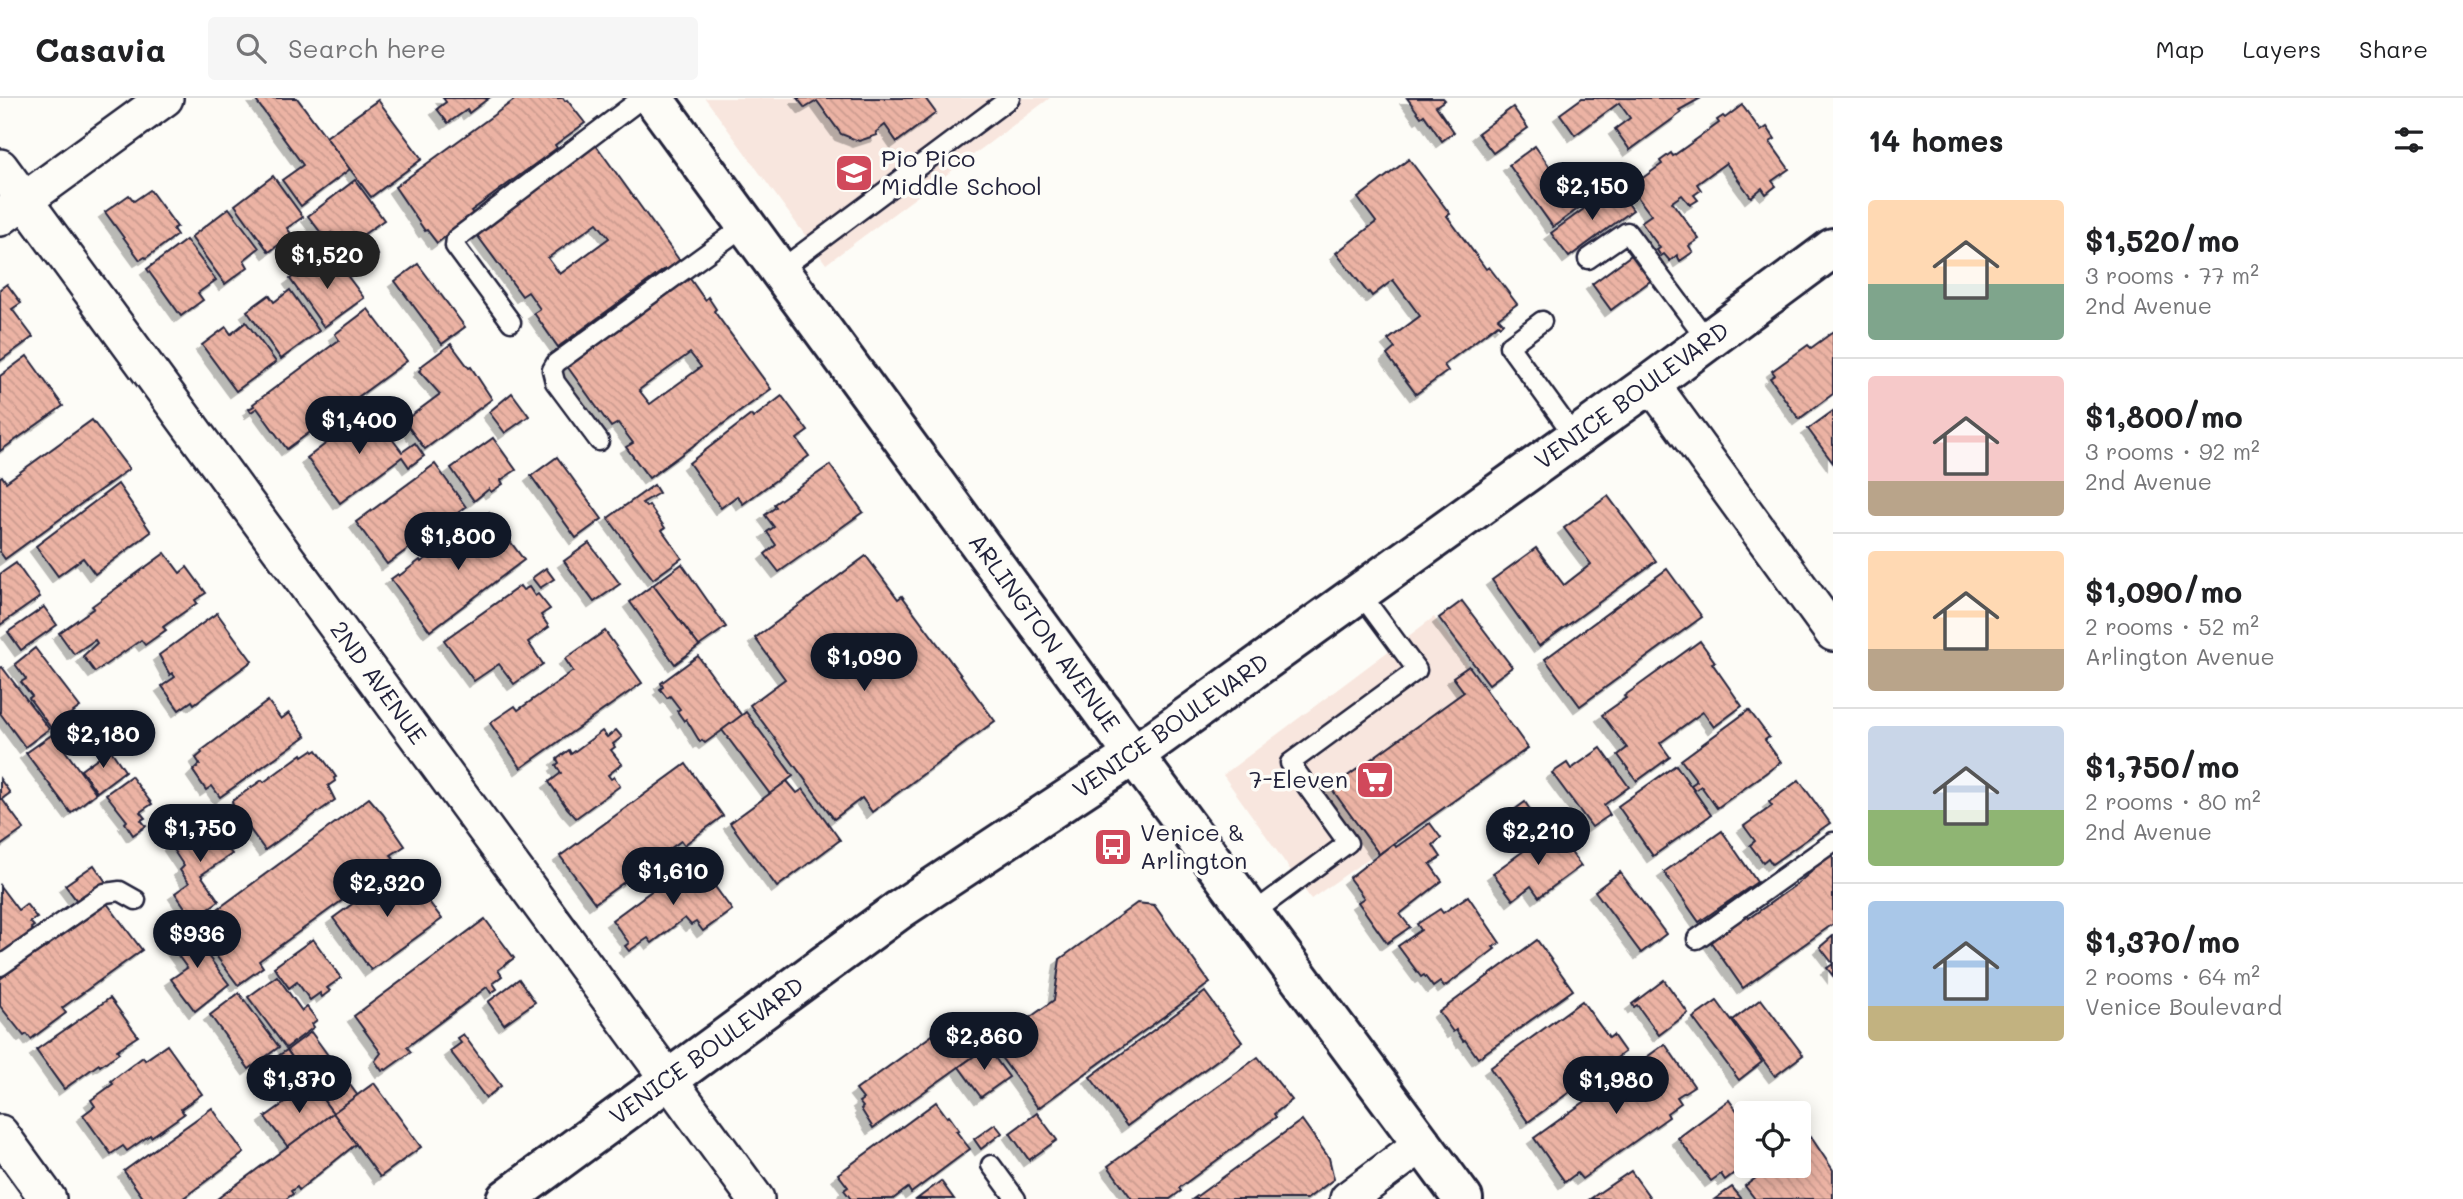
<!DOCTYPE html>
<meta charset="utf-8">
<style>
body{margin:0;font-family:Mali,sans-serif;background:#f6f6f6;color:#202124;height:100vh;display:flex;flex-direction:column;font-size:26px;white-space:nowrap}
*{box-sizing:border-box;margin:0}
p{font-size:23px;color:#757577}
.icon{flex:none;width:38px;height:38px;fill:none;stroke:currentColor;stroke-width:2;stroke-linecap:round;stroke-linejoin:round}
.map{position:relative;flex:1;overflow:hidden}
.panel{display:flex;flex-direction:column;background:#fff;width:630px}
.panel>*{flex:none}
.buttons{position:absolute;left:1734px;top:1003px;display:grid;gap:14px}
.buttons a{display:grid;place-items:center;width:77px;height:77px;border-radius:7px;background:#fff;box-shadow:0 4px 18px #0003;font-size:35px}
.price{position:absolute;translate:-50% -60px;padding:0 16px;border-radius:24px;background:#111827;color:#fff;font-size:23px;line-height:46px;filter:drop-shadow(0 2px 4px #0008)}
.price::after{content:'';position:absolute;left:50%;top:42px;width:21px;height:16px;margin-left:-10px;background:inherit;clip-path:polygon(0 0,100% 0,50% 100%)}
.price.current{background:#222;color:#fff}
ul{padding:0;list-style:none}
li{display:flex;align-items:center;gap:21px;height:175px;padding:0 35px}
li+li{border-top:2px solid #e0e0e0}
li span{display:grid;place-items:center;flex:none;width:196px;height:140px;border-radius:7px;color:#555}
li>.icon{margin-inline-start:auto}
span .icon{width:84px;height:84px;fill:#fffc;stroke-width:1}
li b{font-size:30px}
h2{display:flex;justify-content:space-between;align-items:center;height:84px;padding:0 35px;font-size:30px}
header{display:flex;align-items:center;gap:42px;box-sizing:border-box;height:98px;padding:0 35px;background:#fff;border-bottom:2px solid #e0e0e0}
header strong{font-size:33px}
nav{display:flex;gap:38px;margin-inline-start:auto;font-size:24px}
.search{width:490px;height:63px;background:#f6f6f6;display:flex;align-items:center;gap:18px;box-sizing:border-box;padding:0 24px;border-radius:7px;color:#757577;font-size:26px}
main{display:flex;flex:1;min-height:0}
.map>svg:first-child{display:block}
.built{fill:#f8e6de}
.building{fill:url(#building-back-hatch);stroke:#22223b;stroke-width:2;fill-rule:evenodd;filter:url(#shadow)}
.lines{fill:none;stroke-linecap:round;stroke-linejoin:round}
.lane-casing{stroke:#22223b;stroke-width:23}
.street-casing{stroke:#22223b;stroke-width:40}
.secondary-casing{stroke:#22223b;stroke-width:44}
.lane{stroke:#fdfcf7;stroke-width:18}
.street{stroke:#fdfcf7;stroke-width:35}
.secondary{stroke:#fdfcf7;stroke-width:38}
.labels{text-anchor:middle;stroke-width:7;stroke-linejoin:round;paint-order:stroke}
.poi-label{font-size:24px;fill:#22223b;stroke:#fdfcf7;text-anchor:start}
.street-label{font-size:24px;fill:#22223b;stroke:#fdfcf7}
</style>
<header>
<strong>Casavia</strong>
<div class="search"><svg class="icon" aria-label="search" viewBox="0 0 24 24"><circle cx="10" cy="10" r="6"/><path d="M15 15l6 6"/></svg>Search here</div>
<nav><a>Map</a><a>Layers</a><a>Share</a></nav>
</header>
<main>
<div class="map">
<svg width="1833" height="1101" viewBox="0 0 1833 1101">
<defs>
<pattern id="building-back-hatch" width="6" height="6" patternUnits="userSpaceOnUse" patternTransform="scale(1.75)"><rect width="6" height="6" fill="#ecb3a4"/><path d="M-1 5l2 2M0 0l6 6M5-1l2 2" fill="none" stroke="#ca9a8e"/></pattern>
<filter id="shadow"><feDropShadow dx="-6" dy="6" stdDeviation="0" flood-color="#0004"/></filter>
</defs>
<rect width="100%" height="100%" fill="#fdfcf7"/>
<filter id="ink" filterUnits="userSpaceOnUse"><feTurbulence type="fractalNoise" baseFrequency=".0143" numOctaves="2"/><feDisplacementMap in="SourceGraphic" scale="14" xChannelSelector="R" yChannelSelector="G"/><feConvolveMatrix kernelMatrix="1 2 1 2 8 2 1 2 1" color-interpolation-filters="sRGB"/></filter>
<g filter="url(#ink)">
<!-- built -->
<g class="built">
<path d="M705,0H1050L826,166Z"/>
<path d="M1434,519L1527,649L1311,801L1223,677Z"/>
</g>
<!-- building -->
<g class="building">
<path d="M254,0H297L350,71L301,108L282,82L303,67Z"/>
<path d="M443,0H489L469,15L467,12L448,25L437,11L446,4Z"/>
<path d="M517,0H563L565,3L567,2L585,25L555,47L557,50L471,113L474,117L437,145L427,132L425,133L395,89Z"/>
<path d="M797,0H925L936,15L897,44L885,27L876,34L877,37L859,43L841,36L817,3L805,10Z"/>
<path d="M1407,0H1443L1445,2L1436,8L1454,34L1442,43L1424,17L1421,19Z"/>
<path d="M1582,0H1701L1679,12L1681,15L1630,52L1615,31L1630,20L1619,5L1575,37L1560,16Z"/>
<path d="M378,2L422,61L371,99L326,39Z"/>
<path d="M1742,7L1761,33L1767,29L1775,41L1770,44L1789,71L1772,83L1776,88L1766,96L1762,90L1751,99L1726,65L1697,86L1701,92L1694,97L1698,102L1690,107L1682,97L1672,104L1699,141L1689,148L1693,154L1680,163L1677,157L1670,163L1664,156L1661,158L1657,152L1660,150L1641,124L1651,117L1630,89L1662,66L1660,63L1671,55L1673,58L1719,25L1717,22L1723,18L1725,20Z"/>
<path d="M1513,9L1528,30L1493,55L1478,35Z"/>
<path d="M593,43L680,163L667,173L665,171L558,249L534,215L540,211L528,194L522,198L474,133ZM597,125L609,140L560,176L548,160Z"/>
<path d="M1535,48L1579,110L1553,129L1509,67Z"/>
<path d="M1409,61L1450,116L1447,118L1486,171L1489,169L1517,206L1498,220L1503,225L1500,228L1498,226L1444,267L1448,273L1416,296L1387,257L1395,250L1388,242L1420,218L1393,182L1372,198L1369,194L1368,195L1336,155L1376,124L1358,100Z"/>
<path d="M273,78L303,119L287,130L292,137L269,154L235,107Z"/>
<path d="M355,82L384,122L343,151L331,135L325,140L308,118Z"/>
<path d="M1615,88L1633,112L1569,159L1551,135Z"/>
<path d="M150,92L177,129L173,131L177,137L146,160L145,159L140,162L105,114L129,97L134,103Z"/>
<path d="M229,110L259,150L244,162L248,169L225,186L191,139Z"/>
<path d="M186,142L216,182L198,195L203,202L181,218L147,171Z"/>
<path d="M367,143L378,157L356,173L346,159Z"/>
<path d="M1634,155L1653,181L1611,212L1592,186Z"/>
<path d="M334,160L364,200L324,229L290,181L313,164L318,171Z"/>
<path d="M418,166L465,229L442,246L395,183Z"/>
<path d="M686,175L705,202L708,199L716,211L714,213L771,291L649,380L626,349L633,345L618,325L611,329L564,264ZM690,255L701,269L650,306L639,292Z"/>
<path d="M7,186L21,205L12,211L33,239L0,263V191Z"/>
<path d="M290,192L319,233L281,261L247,213L269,197L274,204Z"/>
<path d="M368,211L407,263L287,351L257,310L251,314L249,311L254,308L253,306L339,242L335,236Z"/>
<path d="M246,224L276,264L236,293L202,247L226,229L231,236Z"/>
<path d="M1833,234V296L1799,321L1770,280L1775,277L1772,273L1808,247L1811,250Z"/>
<path d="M451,246L469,270L471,269L492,301L425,351L404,323L440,296L419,273L422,270L420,269Z"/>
<path d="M27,258L63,308L0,353V278Z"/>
<path d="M512,295L529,318L505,335L489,314Z"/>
<path d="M782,298L808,333L797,341L809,358L743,406L737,398L721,410L689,365L751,317L753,320Z"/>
<path d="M370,312L402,354L415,345L424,358L409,369L402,359L340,405L307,360Z"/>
<path d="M1833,313V365L1808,331Z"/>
<path d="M92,322L129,371L5,461L0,454V379L2,378L6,384Z"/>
<path d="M493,340L516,372L501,382L503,386L491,394L489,391L474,403L451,370Z"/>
<path d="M557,359L602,421L576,440L531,378Z"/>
<path d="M435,366L466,409L387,466L356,424Z"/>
<path d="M830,367L863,414L779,474L765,456L776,447L767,434L774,429L765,417L776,409L774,406Z"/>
<path d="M118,386L151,434L95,476L83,460L58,478L36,448Z"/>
<path d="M654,387L659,395L642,405L646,409L649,407L665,430L662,432L682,460L653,481L608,420Z"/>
<path d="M1608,398L1656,463L1539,548L1492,482L1536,450L1564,487L1591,466L1564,430Z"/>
<path d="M489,415L524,462L430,533L391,481L398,476L399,478L420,462L421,464Z"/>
<path d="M589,445L620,486L594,504L564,463Z"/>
<path d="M165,455L180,475L187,469L206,495L195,502L197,505L163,529L166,532L145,547L141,542L95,574L83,558L97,545L95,542L74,556L59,535L94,510L92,508Z"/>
<path d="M866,458L898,501L902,498L995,623L872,714L862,700L834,721L750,607L785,581L755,540Z"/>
<path d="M16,465L40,499L0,527V476Z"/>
<path d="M682,466L726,529L699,548L653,487Z"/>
<path d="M546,470L554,481L540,490L532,480Z"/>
<path d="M1667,471L1702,519L1580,608L1545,561Z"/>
<path d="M653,487L699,548L675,566L630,504Z"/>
<path d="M520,488L523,492L529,489L535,498L538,496L550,511L541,517L549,529L528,544L543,566L514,586L499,566L474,583L444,542Z"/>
<path d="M1462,503L1512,569L1489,586L1439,520Z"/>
<path d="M44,509L57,527L21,552L8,534Z"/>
<path d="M217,515L252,563L194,606L192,603L179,612L162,588L175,579L172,575L170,577L159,557Z"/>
<path d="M605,533L642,585L521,670L490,625L515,608L518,612L573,573L565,561Z"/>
<path d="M1700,543L1715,564L1712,565L1742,608L1714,629L1703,614L1660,645L1670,659L1637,683L1618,657L1627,650L1602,617L1626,600L1624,598Z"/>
<path d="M35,550L80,609L51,630L29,600L32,598L21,584L26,581L15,566Z"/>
<path d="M698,558L742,618L705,645L702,642L700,644L686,621L684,623L677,613L680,611L670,598L667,600L660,591L663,589L661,585Z"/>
<path d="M1469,568L1528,650L1379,756L1331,690L1464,594L1453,579Z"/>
<path d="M2,569L49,631L25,649L0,615V570Z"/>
<path d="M268,603L281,621L289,615L306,638L220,699L212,688L206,692L193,673L200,666L196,660L202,655L201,653Z"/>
<path d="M1749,612L1769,639L1765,642L1781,664L1717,710L1701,688L1695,692L1691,687L1697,683L1681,662Z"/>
<path d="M746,614L793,678L770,696L722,632Z"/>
<path d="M616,632L622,639L613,646L615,649L611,652L622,666L608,677L611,681L614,679L620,688L576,720L567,710L549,684L561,675L556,667L559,665L557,661L569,652L571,656L602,633L607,639Z"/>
<path d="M53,636L96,695L71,715L26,655Z"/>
<path d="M1601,650L1629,689L1604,707L1610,717L1592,729L1552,675L1567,665L1571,671Z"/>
<path d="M110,651L125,673L97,694L81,672Z"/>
<path d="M312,652L314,654L317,652L336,679L334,680L335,683L328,688L335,702L265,752L233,708L232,703L262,682L264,684L302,656L303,658Z"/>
<path d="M686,666L723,718L684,747L681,743L595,805L560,758Z"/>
<path d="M1676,667L1711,717L1653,758L1618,708Z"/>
<path d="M131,678L152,706L140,714L145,720L141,722L146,728L133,737L125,725L127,723L106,696Z"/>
<path d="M0,681L10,695L2,701L24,731L0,748Z"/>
<path d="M1799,682L1830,725L1772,766L1768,760L1763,764L1750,747L1755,743L1744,728L1772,708L1769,704Z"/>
<path d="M787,683L797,695L803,691L840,742L777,789L730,725Z"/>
<path d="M369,700L383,716L405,748L391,757L394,760L353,790L355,793L259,863L263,869L238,887L208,847L224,834L211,816Z"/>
<path d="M1525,704L1542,729L1519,744L1503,720Z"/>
<path d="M206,721L213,731L221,725L232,741L224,746L232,756L201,777L219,803L193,821L175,795L189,785L180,772L184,768L170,747Z"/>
<path d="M1430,725L1441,740L1433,747L1441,759L1430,766L1442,783L1400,816L1410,829L1387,845L1358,804L1364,800L1349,780L1394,745L1396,749Z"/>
<path d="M1554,731L1581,768L1539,799L1531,788L1513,802L1493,775Z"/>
<path d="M1722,733L1757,784L1699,824L1664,774Z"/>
<path d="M1833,752V826L1743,890L1708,840L1745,814L1749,820L1797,786L1811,774L1808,770Z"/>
<path d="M695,761L732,812L703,833L696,824L691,827L685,820L652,845L648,840L629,853L625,848L629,845L612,822Z"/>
<path d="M94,767L108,787L80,807L65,787Z"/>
<path d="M403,769L442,821L371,872L333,820Z"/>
<path d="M1620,774L1666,836L1641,855L1595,793Z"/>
<path d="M0,788L18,812L26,806L37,820L30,824L34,828L31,830L33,833L0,857Z"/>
<path d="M1468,798L1500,845L1493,849L1495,851L1444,889L1440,884L1433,889L1424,877L1421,879L1398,848L1421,832L1417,826L1440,811L1443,815Z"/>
<path d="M106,804L142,852L62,910L66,915L31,941L27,936L24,938L0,908V881Z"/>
<path d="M1137,805L1154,807L1210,885L1038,1010L992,947L1054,902L1060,861Z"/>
<path d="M485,821L514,860L498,872L502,878L493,885L497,891L491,895L487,889L407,949L411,954L386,972L385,971L382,973L375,963L381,955L354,918Z"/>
<path d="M196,829L207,849L208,847L214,854L208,858L229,886L195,913L171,881L187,870L169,845L187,831L189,833Z"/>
<path d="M1833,838V878L1827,870L1833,866L1820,849Z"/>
<path d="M313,841L341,880L327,890L330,893L322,899L320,895L310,902L297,884L289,890L274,869Z"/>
<path d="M1537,842L1573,892L1478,960L1465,942L1463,943L1456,932L1453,934L1439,914Z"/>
<path d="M277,878L302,913L307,909L317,922L312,926L314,929L286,950L248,899Z"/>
<path d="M519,881L535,904L504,926L488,904Z"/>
<path d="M1664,882L1688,915L1659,937L1637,907L1634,909L1632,906Z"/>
<path d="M1205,894L1242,944L1127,1028L1090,979Z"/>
<path d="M239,895L279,949L249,971L210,917Z"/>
<path d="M110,900L138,938L117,952L119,955L100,968L99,966L64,991L36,952Z"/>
<path d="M1761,901L1803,957L1775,978L1733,922Z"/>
<path d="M1582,903L1609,940L1613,937L1625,954L1528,1024L1490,970Z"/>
<path d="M1717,903L1762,964L1739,982L1693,920Z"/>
<path d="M963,915L987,949L873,1030L861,1011L863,1009L859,1004L863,1001L856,992Z"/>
<path d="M311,934L358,998L333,1015L287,952Z"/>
<path d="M463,936L501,988L486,1000L450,953L461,945L457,940Z"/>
<path d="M1665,946L1694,988L1677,999L1681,1005L1667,1015L1669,1019L1582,1081L1577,1075L1565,1084L1534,1040Z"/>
<path d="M167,947L202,996L181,1011L184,1016L151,1039L150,1037L127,1053L123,1048L111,1056L83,1017L95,1008L91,1002L113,986L111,983L143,959L145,962Z"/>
<path d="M987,949L1009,979L981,999L959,969Z"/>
<path d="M287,952L297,967L282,977L271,963Z"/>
<path d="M1258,959L1292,1002L1274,1016L1276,1019L1179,1090L1181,1093L1170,1101H1132L1108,1068Z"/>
<path d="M374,985L421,1049L380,1079L333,1015Z"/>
<path d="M311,986L333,1015L288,1049L265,1019Z"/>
<path d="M1729,1002L1746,1025V1066L1725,1082L1721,1076L1711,1083L1678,1040Z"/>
<path d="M936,1004L947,1019L949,1018L959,1032L956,1033L970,1051L911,1095L908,1090L893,1101H851L844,1092L848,1089L838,1076Z"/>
<path d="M212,1010L244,1055L182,1101H144L124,1073Z"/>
<path d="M333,1015L356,1046L299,1092L297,1089L291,1093L293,1096L286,1101H217Z"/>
<path d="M1037,1015L1057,1042L1029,1062L1010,1035Z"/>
<path d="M1302,1022L1329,1060L1334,1081L1307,1101H1193Z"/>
<path d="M995,1026L1002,1035L981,1051L974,1041Z"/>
<path d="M1811,1039L1833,1072V1101H1755L1745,1088L1772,1068H1799V1048Z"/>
<path d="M1631,1073L1651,1101H1590Z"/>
<path d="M941,1083L954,1101H917Z"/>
<path d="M1732,1089L1742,1101H1715Z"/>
</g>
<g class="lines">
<defs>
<g id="lane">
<path d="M1588,161L1627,134L1708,243"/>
<path d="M780,172L1010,0"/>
<path d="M1542,223L1509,248L1575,339"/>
<path d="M511,224L455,148L456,141L642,0"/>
<path d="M599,343L555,284L552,272L556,265L747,126"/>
<path d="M1252,816L1348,745L1290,665L1417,572L1360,495"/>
<path d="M1697,841L1833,744"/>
<path d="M0,868L105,795L120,793L136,802"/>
<path d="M991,1067L1016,1101"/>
</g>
<g id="street">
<path d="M0,69L756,1101"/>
<path d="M0,120L165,0"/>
<path d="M1651,285L1833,535"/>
<path d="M0,1035L48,1101"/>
<path d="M1348,1101L1423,1045"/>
</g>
<g id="secondary">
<path d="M653,0L1134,657L1463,1101"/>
<path d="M506,1101L899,812L1134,657L1651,285L1833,150"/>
</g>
</defs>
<!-- lane casing -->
<use href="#lane" class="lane-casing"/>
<!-- street casing -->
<use href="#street" class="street-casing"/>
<!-- secondary casing -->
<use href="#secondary" class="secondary-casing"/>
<!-- lane -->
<use href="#lane" class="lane"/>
<!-- street -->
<use href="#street" class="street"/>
<!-- secondary -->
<use href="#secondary" class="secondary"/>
</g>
</g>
<!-- icons -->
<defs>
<symbol id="school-square" viewBox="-11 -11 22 22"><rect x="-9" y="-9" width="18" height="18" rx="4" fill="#d1495b" stroke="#fdfcf7"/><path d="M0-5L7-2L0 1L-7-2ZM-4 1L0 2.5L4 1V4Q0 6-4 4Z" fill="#fff"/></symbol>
<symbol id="supermarket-square" viewBox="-11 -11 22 22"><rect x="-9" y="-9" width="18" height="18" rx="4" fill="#d1495b" stroke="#fdfcf7"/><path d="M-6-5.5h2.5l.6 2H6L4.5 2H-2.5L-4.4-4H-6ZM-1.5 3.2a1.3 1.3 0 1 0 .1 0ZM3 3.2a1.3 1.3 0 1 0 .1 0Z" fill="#fff"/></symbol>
<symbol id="bus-square" viewBox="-11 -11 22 22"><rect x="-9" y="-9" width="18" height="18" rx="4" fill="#d1495b" stroke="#fdfcf7"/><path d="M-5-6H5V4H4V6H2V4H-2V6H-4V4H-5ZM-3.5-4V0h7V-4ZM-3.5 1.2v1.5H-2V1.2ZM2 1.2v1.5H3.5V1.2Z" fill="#fff"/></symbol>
</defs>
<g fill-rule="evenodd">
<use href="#school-square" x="832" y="53" width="44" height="44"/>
<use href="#supermarket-square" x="1353" y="660" width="44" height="44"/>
<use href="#bus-square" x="1091" y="727" width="44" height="44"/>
</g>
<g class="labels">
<!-- poi labels -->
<g class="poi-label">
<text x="881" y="69">Pio Pico<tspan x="881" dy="28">Middle School</tspan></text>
<text x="1348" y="690" text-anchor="end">7-Eleven</text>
<text x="1140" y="743">Venice &amp;<tspan x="1140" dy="28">Arlington</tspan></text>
</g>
<!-- street labels -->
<g class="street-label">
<text transform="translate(1632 298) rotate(-36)" y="8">VENICE BOULEVARD</text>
<text transform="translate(1044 535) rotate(54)" y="8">ARLINGTON AVENUE</text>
<text transform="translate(378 585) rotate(54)" y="8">2ND AVENUE</text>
<text transform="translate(1171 628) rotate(-35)" y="8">VENICE BOULEVARD</text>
<text transform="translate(707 953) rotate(-36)" y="8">VENICE BOULEVARD</text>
</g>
</g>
</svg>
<div class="buttons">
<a><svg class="icon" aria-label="locate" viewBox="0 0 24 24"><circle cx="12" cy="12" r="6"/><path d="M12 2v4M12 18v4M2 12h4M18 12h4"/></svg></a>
</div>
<b class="price" style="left:1592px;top:124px">$2,150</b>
<b class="price current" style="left:327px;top:193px">$1,520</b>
<b class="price" style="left:359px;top:358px">$1,400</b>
<b class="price" style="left:458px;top:474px">$1,800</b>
<b class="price" style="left:864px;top:595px">$1,090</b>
<b class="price" style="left:103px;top:672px">$2,180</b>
<b class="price" style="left:200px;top:766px">$1,750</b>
<b class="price" style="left:1538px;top:769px">$2,210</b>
<b class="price" style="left:673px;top:809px">$1,610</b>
<b class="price" style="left:387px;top:821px">$2,320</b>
<b class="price" style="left:197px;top:872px">$936</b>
<b class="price" style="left:984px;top:974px">$2,860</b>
<b class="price" style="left:299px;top:1017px">$1,370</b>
<b class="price" style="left:1616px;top:1018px">$1,980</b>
</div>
<section class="panel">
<h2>14 homes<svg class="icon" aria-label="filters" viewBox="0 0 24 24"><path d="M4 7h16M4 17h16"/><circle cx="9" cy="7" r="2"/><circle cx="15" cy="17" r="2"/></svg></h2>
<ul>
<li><span style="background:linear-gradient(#ffd9b3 60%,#7fa58c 0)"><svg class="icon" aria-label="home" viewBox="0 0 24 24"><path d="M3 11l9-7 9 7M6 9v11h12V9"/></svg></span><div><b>$1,520/mo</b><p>3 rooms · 77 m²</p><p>2nd Avenue</p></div></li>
<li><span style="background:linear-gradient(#f6c9c9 75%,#b9a48a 0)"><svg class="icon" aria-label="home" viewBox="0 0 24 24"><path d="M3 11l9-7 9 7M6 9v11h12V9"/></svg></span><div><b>$1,800/mo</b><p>3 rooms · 92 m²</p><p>2nd Avenue</p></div></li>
<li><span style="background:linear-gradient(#ffd9b3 70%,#b9a48a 0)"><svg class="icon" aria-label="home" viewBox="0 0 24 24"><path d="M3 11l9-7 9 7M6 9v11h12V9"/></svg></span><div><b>$1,090/mo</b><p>2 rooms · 52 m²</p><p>Arlington Avenue</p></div></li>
<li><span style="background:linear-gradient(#c9d6e8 60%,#8fb573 0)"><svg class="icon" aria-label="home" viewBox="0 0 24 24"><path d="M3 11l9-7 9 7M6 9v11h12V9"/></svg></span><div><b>$1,750/mo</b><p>2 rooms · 80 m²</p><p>2nd Avenue</p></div></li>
<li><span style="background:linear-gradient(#a9c7e8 75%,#c2b280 0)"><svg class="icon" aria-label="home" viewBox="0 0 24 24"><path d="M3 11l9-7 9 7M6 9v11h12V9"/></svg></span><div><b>$1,370/mo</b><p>2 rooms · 64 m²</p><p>Venice Boulevard</p></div></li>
</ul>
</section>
</main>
